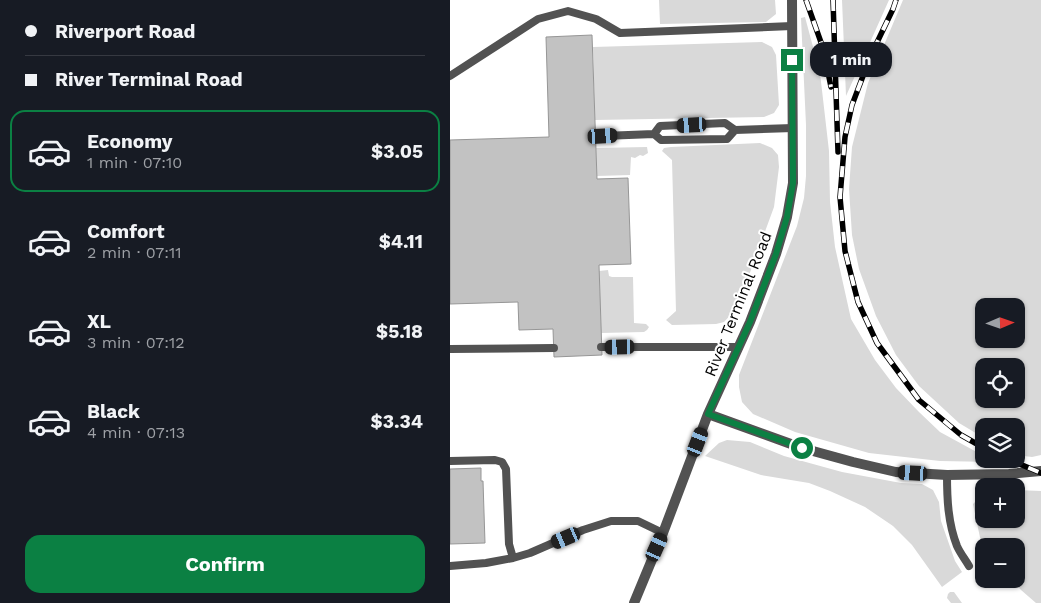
<!DOCTYPE html>
<html lang="en">
<head>
<meta charset="utf-8">
<style>
	:root { --surface:#171b24; --page:#20242c; --text:#f1f3f6; --muted:#9ea1a6; --line:#363941; --accent:#0b8043 }
	body { margin:0; font-family:"Work Sans",sans-serif; background:var(--page); color:var(--text); height:100vh; display:flex; flex-direction:column; font-size:19px; white-space:nowrap }
	* { box-sizing:border-box; margin:0 }
	p { font-size:16px; color:var(--muted) }
	.icon { flex:none; width:28px; height:28px; fill:none; stroke:currentColor; stroke-width:2; stroke-linecap:round; stroke-linejoin:round }
	.map { position:relative; flex:1; overflow:hidden }
	.drawer { display:flex; flex-direction:column; background:var(--surface); width:450px }
	.drawer>* { flex:none }
	.banner { display:grid; align-content:center; height:110px; padding:0 25px; background:var(--surface) }
	.needle { width:32px; rotate:88deg }
	.controls { position:absolute; left:525px; top:298px; display:grid; gap:10px }
	.controls a { display:grid; place-items:center; width:50px; height:50px; border-radius:10px; background:var(--surface); box-shadow:0 1px 4px #0004; font-size:25px }
	.end { position:absolute; width:22px; height:22px; margin:-11px; border:6px solid #0b8043; background:#fff; box-shadow:0 0 0 2px #fff }
	.from { border-radius:50% }
	.bubble { position:absolute; height:35px; border-radius:15px; background:var(--surface); box-shadow:0 1px 4px #0004; font-size:16px; font-weight:700; line-height:35px; text-align:center }
	.car { position:absolute; width:15px; height:30px; margin:-15px -8px; border-radius:6px; box-shadow:0 0 4px 1px #0007; background:linear-gradient(#222 24%,#8ab4d8 0 40%,#222 0 76%,#8ab4d8 0 86%,#222 0) }
	.banner b { display:flex; align-items:center; gap:18px; height:48px; font-size:19px }
	.banner b+b { border-top:1px solid var(--line) }
	.banner i { width:12px; height:12px; background:var(--text) }
	ul { padding:0; list-style:none }
	li { display:flex; align-items:center; gap:15px; height:82px; margin:0 10px 8px; padding:0 15px; border:2px solid transparent; border-radius:15px }
	li div { flex:1 }
	li b { display:block; font-size:19px }
	li em { font-style:normal; font-weight:700 }
	li.current { border-color:var(--accent) }
	li>.icon { width:45px; height:45px; stroke-width:1.5 }
	.button { display:flex; gap:10px; margin-top:auto; padding:10px 25px }
	.button a { flex:1; height:58px; border-radius:15px; background:var(--accent); color:#fff; font-size:20px; font-weight:700; line-height:58px; text-align:center }
	main { display:flex; flex:1; min-height:0 }
	.map>svg:first-child { display:block }
	.green { fill:#d9d9d9; fill-rule:evenodd }
	.building { fill:#c2c2c2; stroke:#969696 }
	.lines { fill:none; stroke-linecap:round; stroke-linejoin:round }
	.service { stroke:#525252; stroke-width:8 }
	.minor { stroke:#525252; stroke-width:10 }
	.rail-casing { stroke:#000; stroke-width:5.5 }
	.rail { stroke:#fff; stroke-width:4; stroke-dasharray:11; stroke-linecap:butt }
	.route { stroke:#0b8043; stroke-width:6 }
	.labels { text-anchor:middle; dominant-baseline:central; stroke-width:4; stroke-linejoin:round; paint-order:stroke }
	.street-label { font-size:16px; fill:#000; stroke:#fff }
</style>
</head>
<body>
<main>
<section class="drawer">
<div class="banner">
<b><i class="from"></i>Riverport Road</b>
<b><i></i>River Terminal Road</b>
</div>
<ul>
<li class="current"><svg class="icon" aria-label="car" viewBox="0 0 24 24"><path d="M5 17H2v-5l4-1 3-4h7l3 4 3 1v5h-3M9 17h6M6 11h13"/><circle cx="7" cy="17" r="2"/><circle cx="17" cy="17" r="2"/></svg><div><b>Economy</b><p>1 min · 07:10</p></div><em>$3.05</em></li>
<li><svg class="icon" aria-label="car" viewBox="0 0 24 24"><path d="M5 17H2v-5l4-1 3-4h7l3 4 3 1v5h-3M9 17h6M6 11h13"/><circle cx="7" cy="17" r="2"/><circle cx="17" cy="17" r="2"/></svg><div><b>Comfort</b><p>2 min · 07:11</p></div><em>$4.11</em></li>
<li><svg class="icon" aria-label="car" viewBox="0 0 24 24"><path d="M5 17H2v-5l4-1 3-4h7l3 4 3 1v5h-3M9 17h6M6 11h13"/><circle cx="7" cy="17" r="2"/><circle cx="17" cy="17" r="2"/></svg><div><b>XL</b><p>3 min · 07:12</p></div><em>$5.18</em></li>
<li><svg class="icon" aria-label="car" viewBox="0 0 24 24"><path d="M5 17H2v-5l4-1 3-4h7l3 4 3 1v5h-3M9 17h6M6 11h13"/><circle cx="7" cy="17" r="2"/><circle cx="17" cy="17" r="2"/></svg><div><b>Black</b><p>4 min · 07:13</p></div><em>$3.34</em></li>
</ul>
<div class="button"><a>Confirm</a></div>
</section>
<div class="map">
<svg width="591" height="603" viewBox="0 0 591 603">
	<rect width="100%" height="100%" fill="#fff"/>
	<path class="green" d="M 209,0 L 325,0 L 326,14 L 316,22 L 210,24 Z
		M 392,0 L 439,0 L 396,96 Z
		M 453,0 L 591,0 L 591,455 L 582,457 L 566,455 L 566,426 L 534,426 L 534,438 L 509,423 L 469,386 L 446,355 L 426,316 L 409,269 L 402,235 L 399,189 L 402,147 L 418,83 ZM 534,306 L 566,306 L 566,339 L 534,339 ZM 534,366 L 566,366 L 566,399 L 534,399 Z
		M 355,17 L 370,73 L 379,151 L 380,202 L 385,247 L 401,319 L 425,360 L 446,388 L 469,412 L 490,432 L 534,456 L 534,459 L 538,459 L 544,462 L 490,461 L 419,453 L 345,432 L 303,414 L 292,402 L 289,387 L 289,375 L 347,226 L 354,198 L 356,176 L 356,125 L 351,18 Z
		M 312,42 L 322,47 L 326,55 L 329,105 L 324,113 L 314,117 L 145,120 L 143,47 Z
		M 310,143 L 322,148 L 328,155 L 329,167 L 324,207 L 287,308 L 274,322 L 266,324 L 222,325 L 216,320 L 226,311 L 222,160 L 212,151 L 214,148 L 221,147 Z
		M 197,147 L 198,153 L 193,156 L 190,155 L 185,158 L 181,157 L 180,175 L 147,176 L 146,148 Z
		M 158,270 L 159,276 L 162,277 L 183,277 L 184,323 L 196,324 L 199,327 L 197,330 L 194,332 L 151,333 L 149,271 Z
		M 277,440 L 300,442 L 334,456 L 392,472 L 451,483 L 472,484 L 483,490 L 489,502 L 491,521 L 505,561 L 512,572 L 492,587 L 462,545 L 443,526 L 415,507 L 380,491 L 359,483 L 311,475 L 255,456 L 269,443 Z
		M 566,490 L 591,491 L 591,603 L 586,603 L 571,590 L 561,579 L 566,579 L 566,546 L 534,546 L 534,548 L 532,547 L 523,504 L 530,497 L 534,496 L 534,519 L 566,519 Z
		M 500,592 L 504,592 L 512,603 L 501,603 L 497,598 L 498,594 Z"/>
	<path class="building" d="M 142,35 L 147,179 L 178,178 L 181,264 L 149,265 L 152,355 L 104,357 L 103,329 L 69,330 L 68,302 L 0,304 L 0,140 L 99,137 L 96,37 Z
		M 31,468 L 31,481 L 33,481 L 35,543 L 0,544 L 0,469 Z"/>
	<g class="lines">
		<path class="service" d="M 0,76 L 88,19 L 118,11 L 146,19 L 170,33 L 342,26
			M 204,134 L 210,126 L 275,123 L 285,130 L 343,128
			M 153,136 L 204,134 L 211,140 L 277,139 L 285,130
			M 151,347 L 289,347
			M 0,349 L 104,348
			M 0,461 L 45,460 L 52,462 L 56,469 L 59,544 L 63,558
			M 497,475 C 497,499 498,523 507,546 C 510,553 515,559 519,566
			M 0,566 L 36,563 L 63,558 L 80,553 L 133,530 L 161,521 L 188,521 L 213,533"/>
		<path class="minor" d="M 258,414 L 352,448 L 403,462 L 446,472 L 497,475 L 559,474 L 591,471
			M 184,603 L 213,533 L 258,414 L 300,322 L 326,254 L 337,217 L 343,183 L 342,0"/>
		<defs>
			<path id="rail" d="M 356,0 L 373,48 L 381,87
				M 383,0 L 388,152
				M 446,0 L 443,9 L 421,55 L 402,105 L 395,137 L 390,197 L 395,251 L 408,302 L 427,343 L 469,400 L 511,435 L 534,448
				M 558,459 L 591,473"/>
		</defs>
		<use href="#rail" class="rail-casing"/>
		<use href="#rail" class="rail"/>
	</g>
	<g class="lines">
		<path class="route" d="M 342,60 L 343,183 L 337,217 L 326,254 L 300,322 L 258,414 L 352,448"/>
	</g>
	<g class="labels">
		<g class="street-label">
			<text transform="translate(288 304) rotate(-68)">River Terminal Road</text>
		</g>
	</g>
</svg>
<div class="controls">
<a><svg class="needle" viewBox="-14 -14 28 28"><path d="M0-13l5 13h-10z" fill="#e53935"/><path d="M0 13l5-13h-10z" fill="#9ea1a6"/></svg></a>
<a><svg class="icon" aria-label="locate" viewBox="0 0 24 24"><circle cx="12" cy="12" r="6"/><path d="M12 2v4M12 18v4M2 12h4M18 12h4"/></svg></a>
<a><svg class="icon" aria-label="layers" viewBox="0 0 24 24"><path d="M12 4l9 5-9 5-9-5zM3 14l9 5 9-5"/></svg></a>
<a>+</a>
<a>−</a>
</div>
<i class="end from" style="left:352px;top:448px"></i>
<i class="end" style="left:342px;top:60px"></i>
<div class="bubble" style="left:360px;top:42px;width:82px">1 min</div>
<i class="car" style="left:242px;top:125px;rotate:267deg"></i>
<i class="car" style="left:153px;top:136px;rotate:87deg"></i>
<i class="car" style="left:170px;top:347px;rotate:269deg"></i>
<i class="car" style="left:248px;top:442px;rotate:21deg"></i>
<i class="car" style="left:463px;top:473px;rotate:273deg"></i>
<i class="car" style="left:116px;top:538px;rotate:247deg"></i>
<i class="car" style="left:207px;top:547px;rotate:24deg"></i>
</div>
</main>
</body>
</html>
